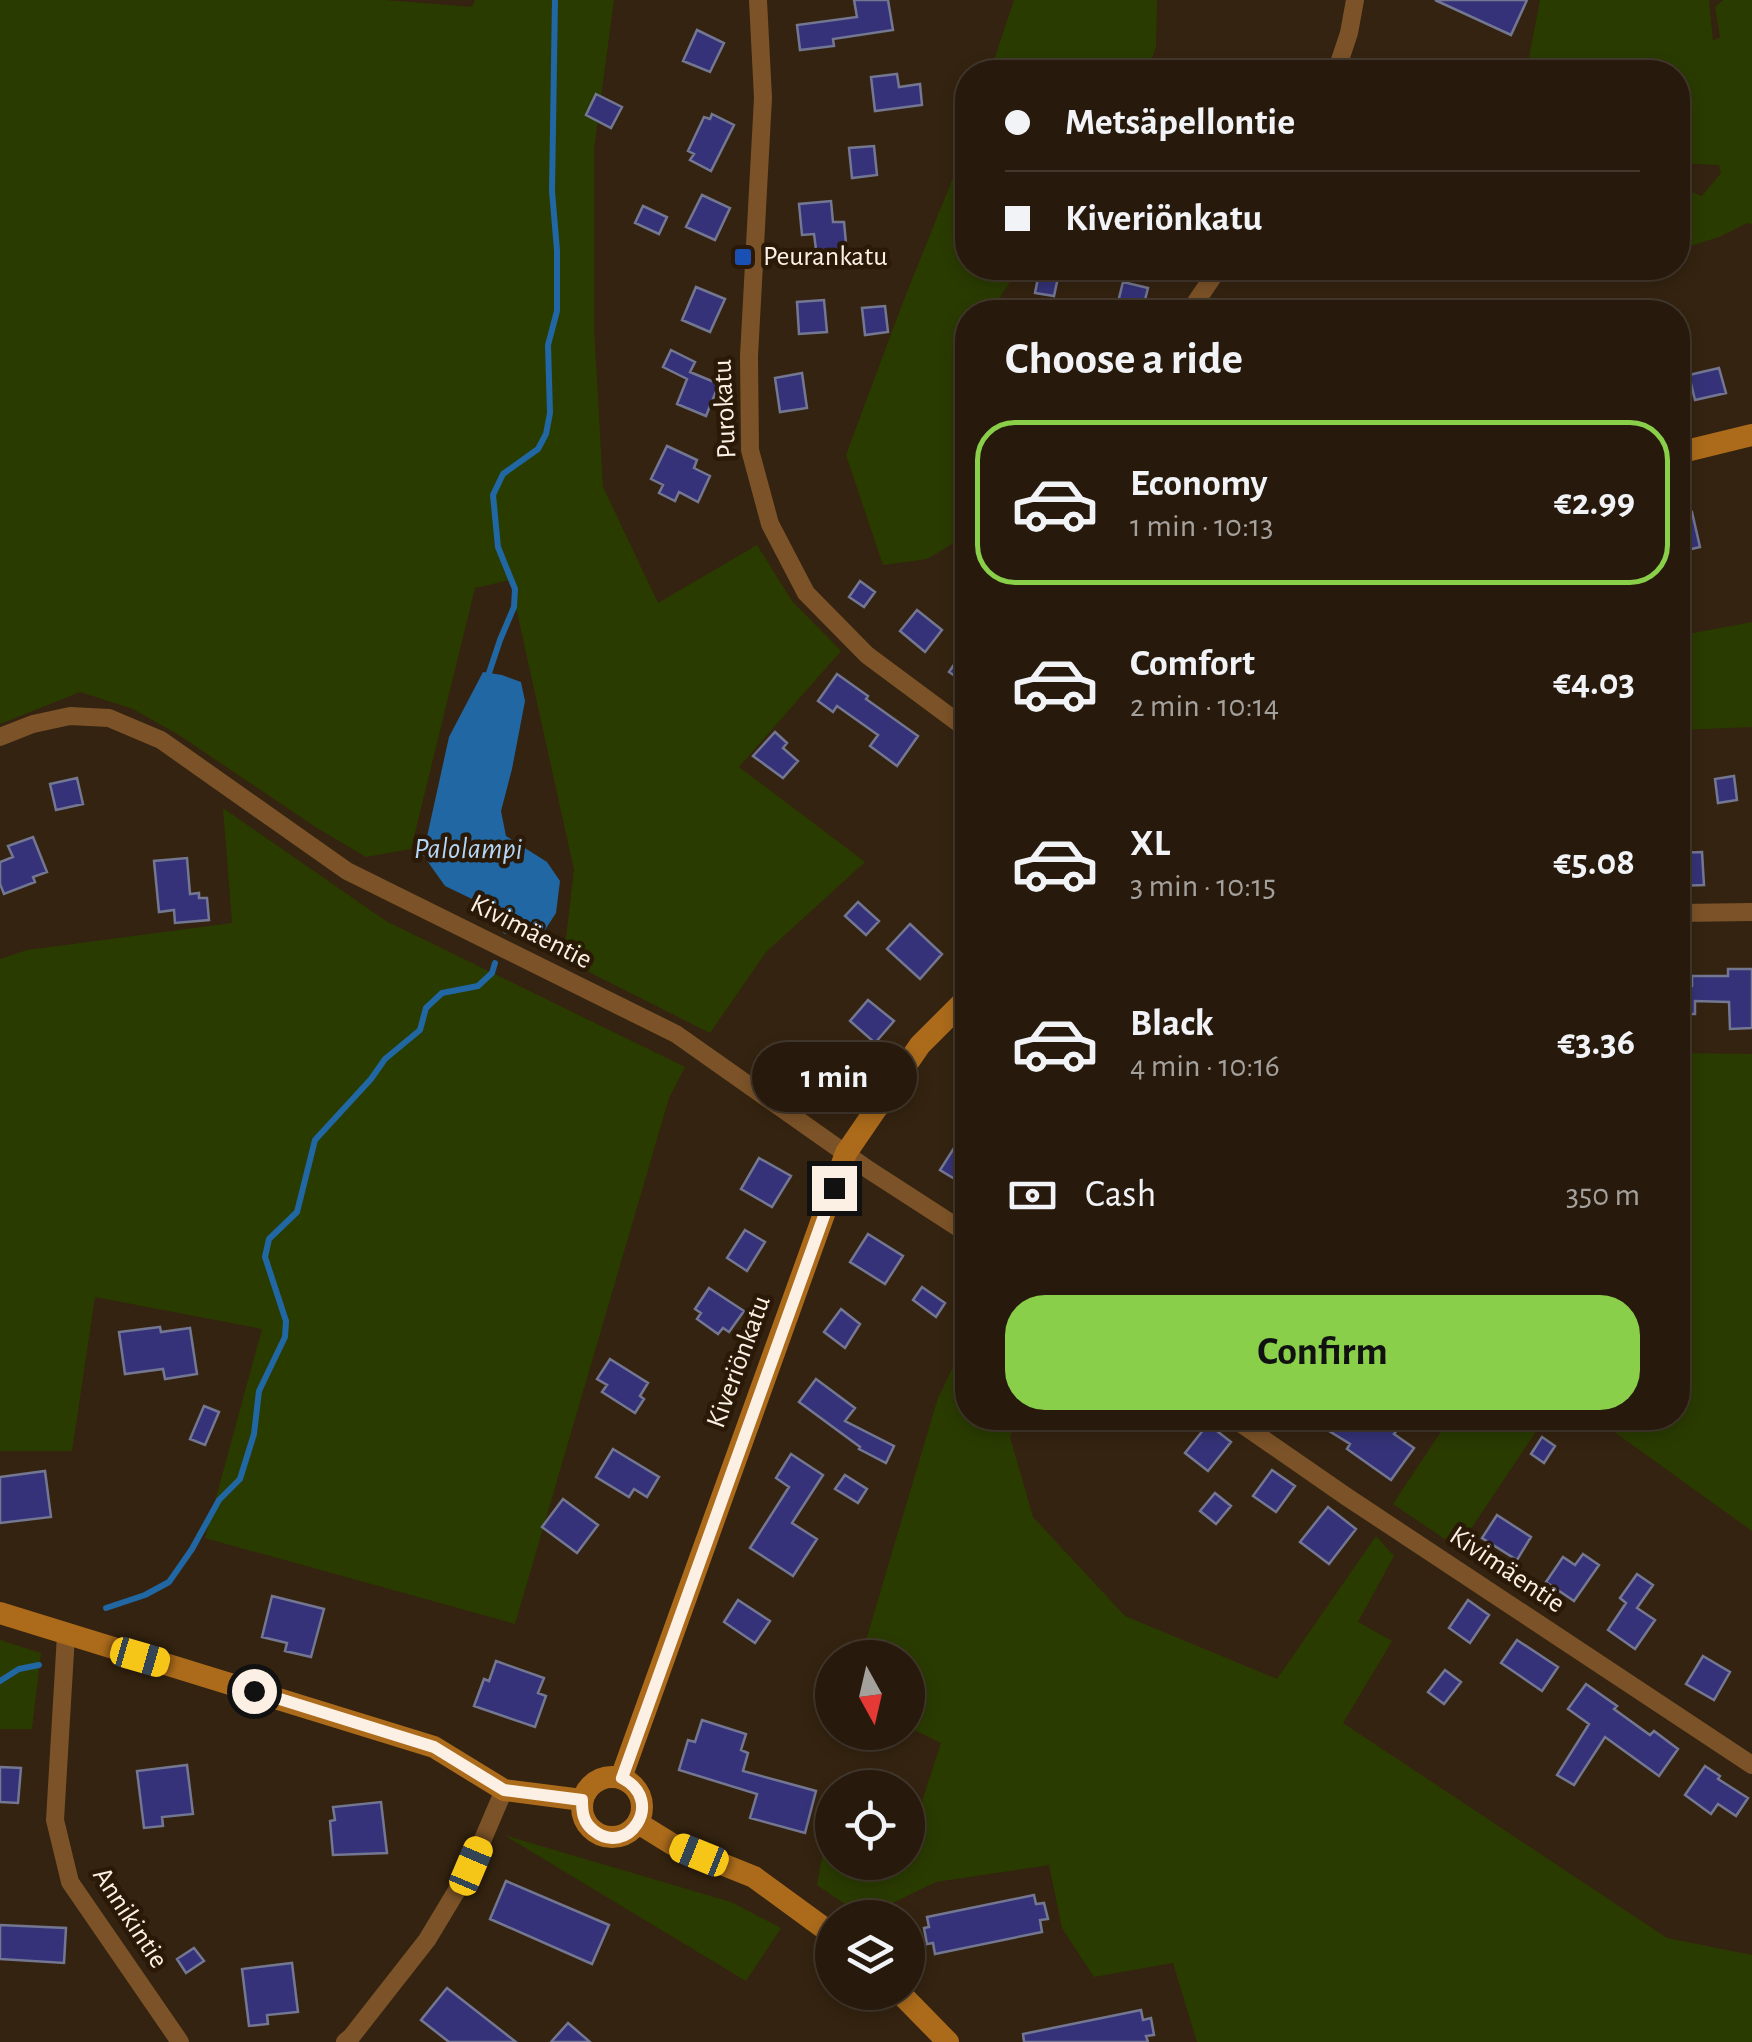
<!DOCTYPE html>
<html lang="en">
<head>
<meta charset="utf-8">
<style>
	:root { --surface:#271a0c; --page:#33271a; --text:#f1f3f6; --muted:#a4a19d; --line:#43382d; --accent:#89cf49 }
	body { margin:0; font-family:"Alegreya Sans",sans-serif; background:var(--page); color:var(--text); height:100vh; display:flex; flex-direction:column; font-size:38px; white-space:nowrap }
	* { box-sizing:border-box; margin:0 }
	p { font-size:32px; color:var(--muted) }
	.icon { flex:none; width:55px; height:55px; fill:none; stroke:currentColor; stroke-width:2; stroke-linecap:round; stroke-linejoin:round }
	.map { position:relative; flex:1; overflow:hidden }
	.details { position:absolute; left:955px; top:300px; width:735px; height:1130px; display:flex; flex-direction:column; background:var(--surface); border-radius:40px; box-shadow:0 5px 15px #0003,0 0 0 2px var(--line) }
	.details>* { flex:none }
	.guide { position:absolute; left:955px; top:60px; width:735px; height:220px; border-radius:40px; box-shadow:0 5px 15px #0003,0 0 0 2px var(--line); display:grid; align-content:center; height:220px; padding:0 50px; background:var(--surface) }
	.needle { width:65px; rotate:172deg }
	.controls { position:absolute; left:815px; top:1640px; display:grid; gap:20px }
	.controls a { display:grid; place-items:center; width:110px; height:110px; border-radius:50%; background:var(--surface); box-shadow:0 5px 15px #0003,0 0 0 2px var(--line); font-size:50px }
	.end { position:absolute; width:45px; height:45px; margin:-22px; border:12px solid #fcf0e4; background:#111; box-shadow:0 0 0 5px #111 }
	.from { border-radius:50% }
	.bubble { position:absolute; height:70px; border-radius:35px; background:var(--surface); box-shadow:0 5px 15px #0003,0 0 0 2px var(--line); font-size:32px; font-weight:700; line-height:70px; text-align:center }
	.car { position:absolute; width:30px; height:60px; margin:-30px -15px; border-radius:12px; box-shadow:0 0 8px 2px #0007; background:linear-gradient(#f5c518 24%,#345 0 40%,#f5c518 0 76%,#345 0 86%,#f5c518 0) }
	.guide b { display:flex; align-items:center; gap:35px; height:95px; font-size:38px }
	.guide b+b { border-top:2px solid var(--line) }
	.guide i { width:25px; height:25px; background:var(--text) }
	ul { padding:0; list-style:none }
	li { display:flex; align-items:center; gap:30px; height:165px; margin:0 20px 15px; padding:0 30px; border:5px solid transparent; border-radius:40px }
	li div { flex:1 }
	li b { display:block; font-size:38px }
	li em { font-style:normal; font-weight:700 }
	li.active { border-color:var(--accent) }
	li>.icon { width:90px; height:90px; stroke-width:1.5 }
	h2 { padding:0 50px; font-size:45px; line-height:120px }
	.pay { display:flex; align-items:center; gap:25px; height:110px; padding:0 50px; font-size:38px }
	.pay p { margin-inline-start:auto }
	.cta { display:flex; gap:20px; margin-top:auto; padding:20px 50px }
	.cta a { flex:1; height:115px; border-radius:40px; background:var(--accent); color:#111; font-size:40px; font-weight:700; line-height:115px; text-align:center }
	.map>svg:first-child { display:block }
	.green { fill:#2a3b00 }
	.water { fill:#2067a3 }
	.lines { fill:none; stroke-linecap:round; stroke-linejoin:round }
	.stream { stroke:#2067a3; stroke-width:6 }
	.building { fill:#353279; stroke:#747791; stroke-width:2.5 }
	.street { stroke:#7c5328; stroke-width:18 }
	.secondary { stroke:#ac6b1b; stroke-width:22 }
	.route { stroke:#fcf0e4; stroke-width:12 }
	.transit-dot { fill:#1a4fb4; stroke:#2a1907; stroke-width:4 }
	.labels { text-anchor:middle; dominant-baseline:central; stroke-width:9; stroke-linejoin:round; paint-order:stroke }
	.poi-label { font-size:28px; fill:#fcf0e4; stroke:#2a1907; text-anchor:start }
	.street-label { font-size:28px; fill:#fcf0e4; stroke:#2a1907 }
	.water-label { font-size:30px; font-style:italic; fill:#b4d6f8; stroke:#2a1907 }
</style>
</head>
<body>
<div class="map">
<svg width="1752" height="2042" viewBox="0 0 1752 2042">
	<rect width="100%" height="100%" fill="#342310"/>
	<path class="green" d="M 0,0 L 385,0 L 472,7 L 475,0 L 614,0 L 594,149 L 594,329 L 603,487 L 658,603 L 757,545 L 792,601 L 841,651 L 739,767 L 865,862 L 766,952 L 710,1033 L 559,957 L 566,938 L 574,870 L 510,580 L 475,588 L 411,849 L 366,857 L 317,828 L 179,735 L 133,709 L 80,692 L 0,724 Z
		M 1014,0 L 1157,0 L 1156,47 L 1147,72 L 990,72 Z
		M 1540,0 L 1709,0 L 1713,41 L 1720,37 L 1715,7 L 1723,0 L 1752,0 L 1752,224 L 1747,223 L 1719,237 L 1678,250 L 1678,187 L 1702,196 L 1721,173 L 1719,165 L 1678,163 L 1678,72 L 1531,72 L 1529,57 Z
		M 967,143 L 968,268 L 1020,268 L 1001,295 L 999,312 L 968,312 L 967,535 L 927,559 L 883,565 L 846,455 L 903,302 Z
		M 1752,622 L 1752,727 L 1678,730 L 1678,636 Z
		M 223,808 L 386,921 L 685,1067 L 669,1098 L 515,1624 L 205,1538 L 262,1329 L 95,1297 L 72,1451 L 0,1451 L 0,959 L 27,950 L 232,923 Z
		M 1678,1053 L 1752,1054 L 1752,1531 L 1595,1418 L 1678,1418 Z
		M 967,1336 L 968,1418 L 1018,1418 L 1010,1437 L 1033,1517 L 1125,1616 L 1277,1679 L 1376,1536 L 1394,1556 L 1358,1622 L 1392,1641 L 1343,1723 L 1667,1938 L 1752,1955 L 1752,2042 L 1197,2042 L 1173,1963 L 1094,1977 L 1062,1928 L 1049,1865 L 936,1882 L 864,1917 L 817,1885 L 829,1816 L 832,1817 L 832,1862 L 908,1862 L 908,1838 L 910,1838 L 941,1743 L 908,1727 L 908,1658 L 861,1657 L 937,1401 Z
		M 1450,1418 L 1545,1418 L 1458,1548 L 1393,1504 Z
		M 0,1640 L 41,1653 L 32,1729 L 0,1729 Z
		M 504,1835 L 731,1902 L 781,1928 L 746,1981 Z"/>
	<path class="water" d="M 483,672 L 502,675 L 521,682 L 525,701 L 512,769 L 501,811 L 506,836 L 547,862 L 560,881 L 556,913 L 543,933 L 445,886 L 423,855 L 449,737 Z"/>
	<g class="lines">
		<path class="stream" d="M 489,673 L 500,640 L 514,607 L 515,589 L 498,547 L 493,495 L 503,474 L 538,449 L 546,434 L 550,413 L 548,345 L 557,311 L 557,250 L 552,191 L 555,0
			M 506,931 L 511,917
			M 106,1608 L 145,1595 L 169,1582 L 192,1549 L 219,1500 L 240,1479 L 254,1434 L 259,1391 L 285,1337 L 286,1321 L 265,1257 L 269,1239 L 297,1212 L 315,1140 L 371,1079 L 385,1059 L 420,1030 L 426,1008 L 442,993 L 478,986 L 492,973 L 495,963
			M 0,1681 L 19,1669 L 39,1665"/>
	</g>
	<path class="building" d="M 854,0 L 888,0 L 893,30 L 833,39 L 834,46 L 800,50 L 797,25 L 857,17 Z
		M 1435,0 L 1527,0 L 1511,35 Z
		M 697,30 L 724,43 L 710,72 L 683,61 Z
		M 897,74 L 899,87 L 920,84 L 922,105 L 875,111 L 871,77 Z
		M 596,94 L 622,107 L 611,128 L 586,115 Z
		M 712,114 L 734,125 L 711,171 L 690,160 L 694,154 L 688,151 L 704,117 L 710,119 Z
		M 874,146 L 877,175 L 852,178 L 849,148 Z
		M 702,195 L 730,208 L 715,240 L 686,227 Z
		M 831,201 L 833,222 L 844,222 L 847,254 L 817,257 L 814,234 L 802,235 L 799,204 Z
		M 643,206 L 667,217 L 659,234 L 635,223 Z
		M 1040,268 L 1060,268 L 1054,296 L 1035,293 Z
		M 1123,282 L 1148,288 L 1142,312 L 1116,310 Z
		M 696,287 L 725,299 L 710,332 L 682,320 Z
		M 824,300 L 827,332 L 799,334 L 797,302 Z
		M 885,306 L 888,332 L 865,335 L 862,308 Z
		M 671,350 L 695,362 L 690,372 L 719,384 L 706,416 L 677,404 L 687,379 L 663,367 Z
		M 1719,368 L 1726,393 L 1695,400 L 1689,375 Z
		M 802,373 L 807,408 L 780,412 L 775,378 Z
		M 667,446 L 697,460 L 694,468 L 710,476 L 698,502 L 679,492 L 675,501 L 659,493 L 663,485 L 651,479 Z
		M 1692,512 L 1700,547 L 1683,551 L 1682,546 L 1678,547 L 1678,516 Z
		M 860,581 L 875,592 L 864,607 L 849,597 Z
		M 917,610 L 942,630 L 925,652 L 900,631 Z
		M 968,644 L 968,685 L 949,672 Z
		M 837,674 L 868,696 L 866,699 L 918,736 L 897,766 L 870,746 L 878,735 L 837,706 L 833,712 L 818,701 Z
		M 775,732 L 787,743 L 783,748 L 798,761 L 783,778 L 753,756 Z
		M 1734,776 L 1737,800 L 1718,803 L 1715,779 Z
		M 77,778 L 83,804 L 56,810 L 50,784 Z
		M 33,837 L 47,872 L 33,877 L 35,882 L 4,894 L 0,884 L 0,862 L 13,857 L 8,846 Z
		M 1702,852 L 1704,885 L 1678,886 L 1678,853 Z
		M 187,858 L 190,894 L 199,893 L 199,898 L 207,898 L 209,920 L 175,923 L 174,910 L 159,912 L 154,861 Z
		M 858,902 L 879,921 L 866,935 L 845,916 Z
		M 910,924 L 942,954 L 920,979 L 887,949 Z
		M 1728,969 L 1752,969 L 1752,1028 L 1730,1029 L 1729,1002 L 1695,1001 L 1695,1014 L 1678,1014 L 1678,986 L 1692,986 L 1692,976 L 1728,976 Z
		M 868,1000 L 894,1021 L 875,1043 L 850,1021 Z
		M 813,1054 L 825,1062 L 829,1056 L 842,1065 L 823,1094 L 798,1077 Z
		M 968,1126 L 968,1187 L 940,1170 Z
		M 759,1158 L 791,1176 L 772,1207 L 741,1189 Z
		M 745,1230 L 765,1242 L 747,1271 L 727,1258 Z
		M 868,1234 L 903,1256 L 885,1284 L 850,1262 Z
		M 922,1287 L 945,1303 L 936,1317 L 913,1300 Z
		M 709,1288 L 744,1311 L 729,1332 L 723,1328 L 718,1334 L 697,1319 L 701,1313 L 695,1309 Z
		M 841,1309 L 860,1324 L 845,1348 L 824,1332 Z
		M 160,1327 L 161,1332 L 190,1328 L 197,1374 L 165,1379 L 163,1369 L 125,1374 L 119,1332 Z
		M 610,1359 L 648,1383 L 640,1396 L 644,1399 L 635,1413 L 602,1392 L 607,1385 L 597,1379 Z
		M 816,1379 L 855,1408 L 845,1421 L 894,1446 L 886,1463 L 859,1449 L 860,1447 L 799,1402 Z
		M 204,1406 L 219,1412 L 205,1445 L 190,1439 Z
		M 1308,1418 L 1406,1418 L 1394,1434 L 1414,1448 L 1391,1480 L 1347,1449 L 1350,1444 Z
		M 1208,1424 L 1231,1442 L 1208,1471 L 1185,1453 Z
		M 1542,1437 L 1555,1446 L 1544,1463 L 1531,1454 Z
		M 613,1449 L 659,1477 L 647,1497 L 634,1489 L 629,1497 L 596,1477 Z
		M 791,1454 L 823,1475 L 792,1523 L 817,1539 L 793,1576 L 750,1548 L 789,1487 L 776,1478 Z
		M 1272,1470 L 1295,1486 L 1276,1512 L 1253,1496 Z
		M 45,1471 L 51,1517 L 0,1523 L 0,1477 Z
		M 845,1475 L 867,1489 L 858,1503 L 835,1489 Z
		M 1215,1493 L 1231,1506 L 1216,1524 L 1200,1511 Z
		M 563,1499 L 598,1525 L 577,1553 L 542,1527 Z
		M 1328,1507 L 1356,1529 L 1329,1564 L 1300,1542 Z
		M 1497,1515 L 1531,1537 L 1517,1560 L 1482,1538 Z
		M 1583,1554 L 1599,1565 L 1574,1601 L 1546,1582 L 1563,1557 L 1575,1565 Z
		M 1637,1574 L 1653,1585 L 1637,1608 L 1655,1620 L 1635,1649 L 1608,1630 L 1626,1603 L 1620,1598 Z
		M 272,1596 L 324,1609 L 311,1657 L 285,1651 L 287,1643 L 262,1637 Z
		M 738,1600 L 770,1621 L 755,1643 L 724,1622 Z
		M 1468,1600 L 1489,1615 L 1470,1643 L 1449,1628 Z
		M 1517,1640 L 1558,1667 L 1542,1691 L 1501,1663 Z
		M 1703,1656 L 1730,1672 L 1714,1700 L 1686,1684 Z
		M 496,1661 L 544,1678 L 538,1693 L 546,1696 L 535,1727 L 474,1706 L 484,1679 L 489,1681 Z
		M 1445,1670 L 1461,1682 L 1444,1704 L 1428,1692 Z
		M 1586,1684 L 1617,1706 L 1614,1709 L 1650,1735 L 1654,1731 L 1678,1749 L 1659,1776 L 1605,1737 L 1574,1785 L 1557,1775 L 1589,1724 L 1568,1709 Z
		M 702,1720 L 746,1734 L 741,1750 L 748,1753 L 743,1771 L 816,1791 L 805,1833 L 750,1818 L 757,1794 L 679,1770 L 688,1740 L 695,1742 Z
		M 187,1765 L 193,1814 L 162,1817 L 163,1826 L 144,1828 L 137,1771 Z
		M 1705,1766 L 1720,1776 L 1718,1779 L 1748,1798 L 1736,1816 L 1718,1804 L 1711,1814 L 1685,1795 Z
		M 0,1767 L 21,1768 L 18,1803 L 0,1802 Z
		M 381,1802 L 387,1853 L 333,1855 L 330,1821 L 335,1820 L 333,1807 Z
		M 506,1881 L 609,1925 L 592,1964 L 490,1919 Z
		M 1034,1895 L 1036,1904 L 1044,1903 L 1048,1919 L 1040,1920 L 1042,1932 L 935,1954 L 933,1943 L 927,1944 L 924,1928 L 929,1927 L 927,1917 Z
		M 0,1925 L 66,1928 L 64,1963 L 0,1959 Z
		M 194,1948 L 204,1961 L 186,1973 L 177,1959 Z
		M 292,1963 L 298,2012 L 267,2015 L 268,2024 L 249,2026 L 242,1969 Z
		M 447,1988 L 516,2042 L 449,2042 L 421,2020 Z
		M 1141,2010 L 1143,2020 L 1151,2018 L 1154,2035 L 1146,2036 L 1148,2042 L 1024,2042 L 1023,2034 Z
		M 568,2023 L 590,2042 L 551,2042 Z"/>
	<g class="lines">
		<path class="street" d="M 758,0 L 763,98 L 749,356 L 750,450 L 770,524 L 806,593 L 867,655 L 968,730
			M 1336,72 L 1349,33 L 1355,0
			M 1189,312 L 1219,268
			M 0,737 L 33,724 L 70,716 L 109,718 L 161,740 L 347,871 L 676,1034 L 869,1170 L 968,1234
			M 1678,913 L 1752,912
			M 1233,1418 L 1347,1497 L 1752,1765
			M 66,1635 L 55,1820 L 70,1882 L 180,2042
			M 345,2042 L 351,2037 L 427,1940 L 471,1867 L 504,1790"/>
		<path class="secondary" d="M 1678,453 L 1752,435
			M 0,1613 L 434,1747 L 504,1790 L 582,1800
			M582 1807a30 30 0 1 1 60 0a30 30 0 1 1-60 0Z
			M 621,1778 L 846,1153 L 920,1045 L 968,997
			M 638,1823 L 672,1844 L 754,1877 L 832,1934
			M 899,1992 L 948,2042"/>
	</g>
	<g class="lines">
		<path class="route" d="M 254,1691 L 434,1747 L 504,1790 L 582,1800 C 582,1812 583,1822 593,1830 C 627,1859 667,1801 622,1778 L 834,1188"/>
	</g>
	<rect class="transit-dot" x="733" y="247" width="20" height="20" rx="5"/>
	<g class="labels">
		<g class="poi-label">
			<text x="763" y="257">Peurankatu</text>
		</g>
		<g class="street-label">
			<text transform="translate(725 409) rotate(-93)">Purokatu</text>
			<text transform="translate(531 932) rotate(27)">Kivimäentie</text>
			<text transform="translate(739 1362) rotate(-70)">Kiveriönkatu</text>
			<text transform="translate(1507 1570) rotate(34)">Kivimäentie</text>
			<text transform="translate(130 1918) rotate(57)">Annikintie</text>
		</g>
		<g class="water-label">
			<text x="468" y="849">Palolampi</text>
		</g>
	</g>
</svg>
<div class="controls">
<a><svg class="needle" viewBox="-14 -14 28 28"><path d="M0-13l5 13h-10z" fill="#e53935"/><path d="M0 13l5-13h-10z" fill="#a4a19d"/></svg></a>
<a><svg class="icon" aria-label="locate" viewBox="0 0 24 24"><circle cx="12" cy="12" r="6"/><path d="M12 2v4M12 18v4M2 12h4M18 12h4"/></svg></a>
<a><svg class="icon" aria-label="layers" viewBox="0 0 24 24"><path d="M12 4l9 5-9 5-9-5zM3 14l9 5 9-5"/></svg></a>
</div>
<i class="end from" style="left:254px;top:1691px"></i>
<i class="end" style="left:834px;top:1188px"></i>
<div class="bubble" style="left:752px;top:1042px;width:165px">1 min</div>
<i class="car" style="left:140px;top:1657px;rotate:106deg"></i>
<i class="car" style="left:699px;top:1855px;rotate:292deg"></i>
<i class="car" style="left:471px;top:1866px;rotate:23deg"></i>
<div class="guide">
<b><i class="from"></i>Metsäpellontie</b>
<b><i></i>Kiveriönkatu</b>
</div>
<section class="details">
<h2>Choose a ride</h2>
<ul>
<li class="active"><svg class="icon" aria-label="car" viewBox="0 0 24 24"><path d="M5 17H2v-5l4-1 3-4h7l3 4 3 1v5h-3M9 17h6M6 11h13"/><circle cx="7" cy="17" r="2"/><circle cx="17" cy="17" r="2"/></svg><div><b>Economy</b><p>1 min · 10:13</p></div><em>€2.99</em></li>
<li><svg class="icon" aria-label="car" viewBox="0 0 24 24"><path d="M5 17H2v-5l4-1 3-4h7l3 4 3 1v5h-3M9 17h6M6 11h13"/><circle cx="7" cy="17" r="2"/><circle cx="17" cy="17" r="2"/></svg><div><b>Comfort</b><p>2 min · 10:14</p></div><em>€4.03</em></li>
<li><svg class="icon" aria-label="car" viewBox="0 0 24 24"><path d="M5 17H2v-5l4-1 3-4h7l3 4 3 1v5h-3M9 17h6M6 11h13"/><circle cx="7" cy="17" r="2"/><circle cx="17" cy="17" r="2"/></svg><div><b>XL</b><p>3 min · 10:15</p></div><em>€5.08</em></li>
<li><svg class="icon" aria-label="car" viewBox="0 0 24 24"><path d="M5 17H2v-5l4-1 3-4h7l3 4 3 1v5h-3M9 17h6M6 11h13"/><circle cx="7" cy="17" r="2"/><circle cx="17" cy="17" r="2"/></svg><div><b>Black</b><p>4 min · 10:16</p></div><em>€3.36</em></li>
</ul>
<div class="pay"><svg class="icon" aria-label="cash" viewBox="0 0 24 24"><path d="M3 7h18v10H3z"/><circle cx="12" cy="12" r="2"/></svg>Cash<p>350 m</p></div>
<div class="cta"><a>Confirm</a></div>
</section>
</div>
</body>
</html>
